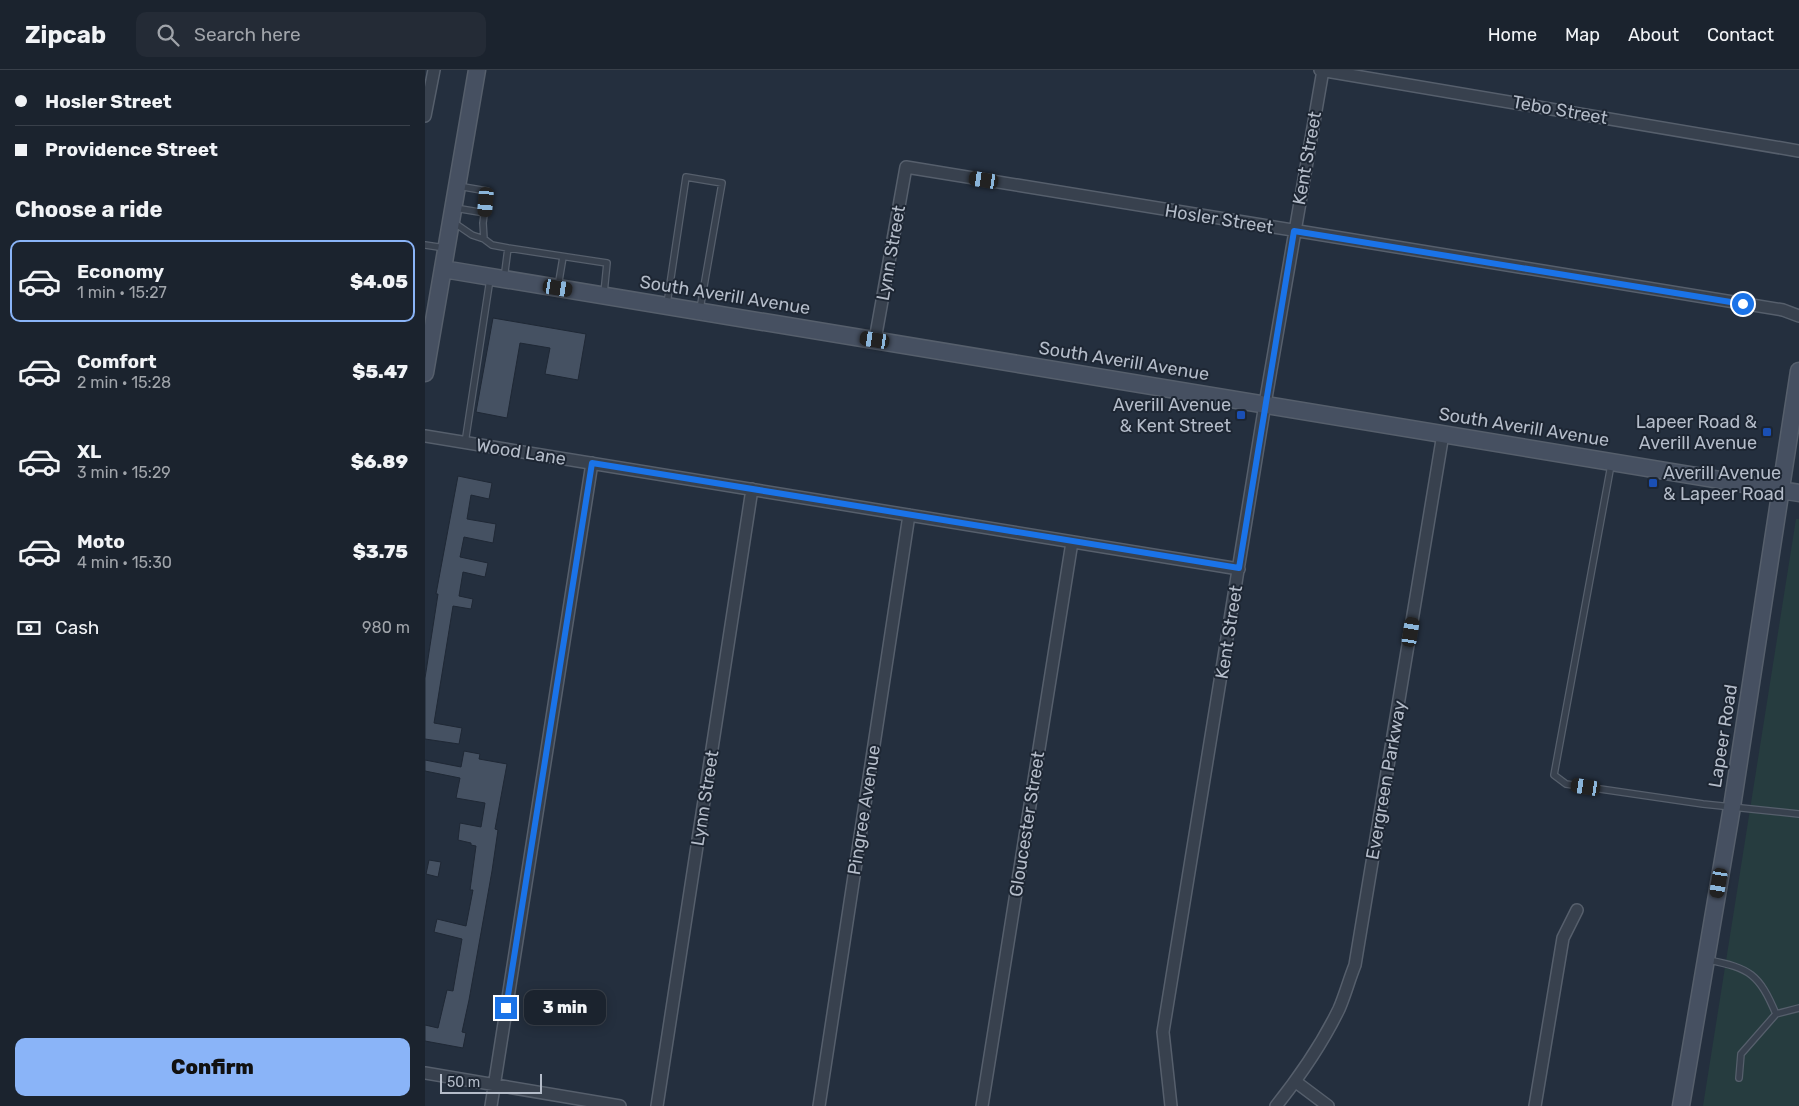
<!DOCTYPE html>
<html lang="en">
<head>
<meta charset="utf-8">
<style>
	:root { --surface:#1b232e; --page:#242b36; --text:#f1f3f6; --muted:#a0a4aa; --line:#39404a; --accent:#8ab4f8 }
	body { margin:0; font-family:Rubik,sans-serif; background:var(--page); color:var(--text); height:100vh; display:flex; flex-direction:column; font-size:19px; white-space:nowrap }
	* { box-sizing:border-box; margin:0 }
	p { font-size:16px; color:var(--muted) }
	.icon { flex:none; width:28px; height:28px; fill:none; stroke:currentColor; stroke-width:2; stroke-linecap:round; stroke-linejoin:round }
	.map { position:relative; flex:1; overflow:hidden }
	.sheet { display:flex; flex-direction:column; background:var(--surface); width:425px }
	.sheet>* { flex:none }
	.banner { display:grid; align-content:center; height:110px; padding:0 15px; background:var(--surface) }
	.scale { position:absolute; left:15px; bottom:12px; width:102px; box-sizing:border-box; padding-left:5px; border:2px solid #b4bcc9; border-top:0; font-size:14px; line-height:18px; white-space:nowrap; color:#b4bcc9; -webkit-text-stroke:4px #1d2633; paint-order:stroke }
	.end { position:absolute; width:22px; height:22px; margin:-11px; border:6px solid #1a73e8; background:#fff; box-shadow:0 0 0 2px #fff }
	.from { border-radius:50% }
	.bubble { position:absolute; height:35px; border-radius:10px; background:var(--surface); box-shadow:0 2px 12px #0003,0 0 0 1px var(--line); font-size:16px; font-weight:800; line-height:35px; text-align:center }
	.car { position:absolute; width:15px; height:30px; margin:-15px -8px; border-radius:6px; box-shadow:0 0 4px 1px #0007; background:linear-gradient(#222 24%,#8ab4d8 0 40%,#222 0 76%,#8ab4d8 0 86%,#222 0) }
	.banner b { display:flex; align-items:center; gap:18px; height:48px; font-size:19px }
	.banner b+b { border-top:1px solid var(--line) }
	.banner i { width:12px; height:12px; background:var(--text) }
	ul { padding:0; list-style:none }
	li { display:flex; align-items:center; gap:15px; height:82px; margin:0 10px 8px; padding:0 5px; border:2px solid transparent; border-radius:10px }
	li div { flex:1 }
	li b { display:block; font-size:19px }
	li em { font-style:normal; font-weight:800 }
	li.current { border-color:var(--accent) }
	li>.icon { width:45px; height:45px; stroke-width:1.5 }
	h2 { padding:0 15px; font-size:22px; line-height:60px }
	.pay { display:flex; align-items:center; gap:12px; height:55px; padding:0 15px; font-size:19px }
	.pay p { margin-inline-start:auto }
	.cta { display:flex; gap:10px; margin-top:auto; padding:10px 15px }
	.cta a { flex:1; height:58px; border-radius:10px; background:var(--accent); color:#111; font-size:20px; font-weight:800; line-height:58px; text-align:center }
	header { display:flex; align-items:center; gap:30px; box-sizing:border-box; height:70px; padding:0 25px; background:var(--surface); border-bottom:1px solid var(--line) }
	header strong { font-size:24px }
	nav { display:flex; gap:28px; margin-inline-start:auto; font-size:18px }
	.search { width:350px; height:45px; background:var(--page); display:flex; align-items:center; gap:12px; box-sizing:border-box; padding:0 18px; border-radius:10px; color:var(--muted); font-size:19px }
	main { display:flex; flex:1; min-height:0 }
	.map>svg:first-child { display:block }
	.green { fill:#263c3f }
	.building { fill:#455162; stroke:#1f2835 }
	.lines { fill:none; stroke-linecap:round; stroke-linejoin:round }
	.lane-casing { stroke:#565f6c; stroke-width:8 }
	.street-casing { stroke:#565f6c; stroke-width:14 }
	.secondary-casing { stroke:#565f6c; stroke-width:19 }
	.lane { stroke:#38414e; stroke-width:5.5 }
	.street { stroke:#38414e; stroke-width:11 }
	.secondary { stroke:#465061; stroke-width:16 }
	.route { stroke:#1a73e8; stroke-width:6 }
	.transit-dot { fill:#1a4fb4; stroke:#1d2633; stroke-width:2 }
	.labels { text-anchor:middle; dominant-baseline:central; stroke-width:4; stroke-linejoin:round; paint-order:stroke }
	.street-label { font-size:18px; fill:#b4bcc9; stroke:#1d2633 }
	.poi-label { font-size:18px; fill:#b4bcc9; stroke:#1d2633; text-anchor:end }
</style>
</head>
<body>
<header>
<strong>Zipcab</strong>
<div class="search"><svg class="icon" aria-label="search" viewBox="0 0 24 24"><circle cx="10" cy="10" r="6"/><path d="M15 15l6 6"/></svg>Search here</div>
<nav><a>Home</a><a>Map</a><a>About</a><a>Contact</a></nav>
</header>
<main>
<section class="sheet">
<div class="banner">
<b><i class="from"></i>Hosler Street</b>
<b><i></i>Providence Street</b>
</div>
<h2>Choose a ride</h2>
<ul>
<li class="current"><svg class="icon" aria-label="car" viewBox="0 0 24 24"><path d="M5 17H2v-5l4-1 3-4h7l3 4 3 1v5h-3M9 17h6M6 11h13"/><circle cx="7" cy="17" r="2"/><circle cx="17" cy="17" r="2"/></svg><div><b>Economy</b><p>1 min · 15:27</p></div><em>$4.05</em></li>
<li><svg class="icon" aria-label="car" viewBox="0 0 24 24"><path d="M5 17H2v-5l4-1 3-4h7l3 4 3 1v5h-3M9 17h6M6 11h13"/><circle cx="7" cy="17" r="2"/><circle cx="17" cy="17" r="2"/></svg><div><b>Comfort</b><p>2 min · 15:28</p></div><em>$5.47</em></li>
<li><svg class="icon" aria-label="car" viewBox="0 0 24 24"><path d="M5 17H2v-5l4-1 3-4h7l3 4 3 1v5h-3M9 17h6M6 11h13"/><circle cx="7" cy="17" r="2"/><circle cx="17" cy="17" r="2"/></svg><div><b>XL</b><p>3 min · 15:29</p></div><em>$6.89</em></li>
<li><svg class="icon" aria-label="car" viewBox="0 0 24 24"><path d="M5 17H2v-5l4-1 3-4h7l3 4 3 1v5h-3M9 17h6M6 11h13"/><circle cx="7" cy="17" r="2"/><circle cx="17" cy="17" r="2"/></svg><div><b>Moto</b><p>4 min · 15:30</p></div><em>$3.75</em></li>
</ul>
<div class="pay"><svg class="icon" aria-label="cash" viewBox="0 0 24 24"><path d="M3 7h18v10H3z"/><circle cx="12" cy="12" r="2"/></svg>Cash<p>980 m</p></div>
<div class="cta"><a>Confirm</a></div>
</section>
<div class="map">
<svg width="1374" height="1036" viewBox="0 0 1374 1036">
	<rect width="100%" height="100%" fill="#242f3e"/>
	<path class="green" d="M 1371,449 L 1374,449 L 1374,1036 L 1278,1036 Z"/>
	<path class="building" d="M 68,248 L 161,264 L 153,310 L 120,304 L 125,278 L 95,273 L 82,348 L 51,342 Z
		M 33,406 L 67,413 L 64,429 L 46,425 L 42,449 L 71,454 L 68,473 L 39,467 L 35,487 L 63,493 L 60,507 L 38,502 L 34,526 L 48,529 L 46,539 L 28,536 L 9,653 L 37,658 L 34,674 L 0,669 L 0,608 L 13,524 L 11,524 Z
		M 39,681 L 55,684 L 54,689 L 82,694 L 70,759 L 73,760 L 67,801 L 44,930 L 37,962 L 41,963 L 38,978 L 0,971 L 0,955 L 13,958 L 22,920 L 28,921 L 37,869 L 9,862 L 12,849 L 41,856 L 48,820 L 45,820 L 51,776 L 46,775 L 46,773 L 33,770 L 35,753 L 56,757 L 60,733 L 31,728 L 35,708 L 0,701 L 0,690 L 36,697 Z
		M 4,790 L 16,792 L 13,807 L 1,804 Z"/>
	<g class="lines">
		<defs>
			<path id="lane" d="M 33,116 L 62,121 L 58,153 L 59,169 L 67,175 L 83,178
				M 30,138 L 60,143
				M 28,152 L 47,165 L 59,169
				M 0,175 L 20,178
				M 79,209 L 83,178 L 182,193 L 179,223
				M 133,217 L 138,187
				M 242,234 L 261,107 L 297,113 L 275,239
				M 40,373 L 65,209
				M 1186,395 L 1129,705 L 1141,714 L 1278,734 L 1374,744
				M 1283,890 C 1325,898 1334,904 1351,944
				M 1314,1008 L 1316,984 L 1351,944 L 1374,938"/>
			<path id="street" d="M 895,0 L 1374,81
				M 0,46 L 9,0
				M 450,270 L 481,97 L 1358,240 L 1374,246
				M 0,366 L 814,499
				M 0,1003 L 195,1036
				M 871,1012 L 903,1036
				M 66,1036 L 167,393
				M 232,1036 L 327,419
				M 394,1036 L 484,445
				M 557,1036 L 647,472
				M 746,1036 L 738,962 L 840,334 L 898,0
				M 851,1036 C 875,1006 897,974 914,939 C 920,925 924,910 930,895 L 1018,364
				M 1110,1036 L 1138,868 L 1152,840"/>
			<path id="secondary" d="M 18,199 L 1374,423
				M 0,303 L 52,0
				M 1256,1036 L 1307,737 L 1374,301"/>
		</defs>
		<use href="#lane" class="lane-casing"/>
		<use href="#street" class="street-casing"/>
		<use href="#secondary" class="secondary-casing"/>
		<use href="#lane" class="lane"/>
		<use href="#street" class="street"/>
		<use href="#secondary" class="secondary"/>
	</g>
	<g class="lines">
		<path class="route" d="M 81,938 L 167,393 L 814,498 L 869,161 L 1318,234"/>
	</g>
	<g class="transit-dot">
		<rect x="811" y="340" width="10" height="10" rx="2.5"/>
		<rect x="1337" y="357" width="10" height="10" rx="2.5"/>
		<rect x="1223" y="408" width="10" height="10" rx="2.5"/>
	</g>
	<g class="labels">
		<g class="street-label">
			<text transform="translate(1135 40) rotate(10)">Tebo Street</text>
			<text transform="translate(882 88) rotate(-80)">Kent Street</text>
			<text transform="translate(794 149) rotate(9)">Hosler Street</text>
			<text transform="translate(466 183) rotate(-80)">Lynn Street</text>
			<text transform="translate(300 225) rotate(9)">South Averill Avenue</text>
			<text transform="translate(699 291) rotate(9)">South Averill Avenue</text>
			<text transform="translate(1099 357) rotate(9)">South Averill Avenue</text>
			<text transform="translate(96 382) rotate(9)">Wood Lane</text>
			<text transform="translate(804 562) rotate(-81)">Kent Street</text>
			<text transform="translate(1298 666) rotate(-81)">Lapeer Road</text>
			<text transform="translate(961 710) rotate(-80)">Evergreen Parkway</text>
			<text transform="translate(280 728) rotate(-81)">Lynn Street</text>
			<text transform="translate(439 740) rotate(-81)">Pingree Avenue</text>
			<text transform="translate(602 754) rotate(-81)">Gloucester Street</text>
		</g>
		<g class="poi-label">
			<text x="806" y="335">Averill Avenue<tspan x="806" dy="21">&amp; Kent Street</tspan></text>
			<text x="1332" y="352">Lapeer Road &amp;<tspan x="1332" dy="21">Averill Avenue</tspan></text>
			<text x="1238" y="403" text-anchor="start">Averill Avenue<tspan x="1238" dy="21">&amp; Lapeer Road</tspan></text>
		</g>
	</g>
</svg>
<div class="scale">50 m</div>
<i class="end from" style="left:1318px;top:234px"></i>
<i class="end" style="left:81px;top:938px"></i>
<div class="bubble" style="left:99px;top:920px;width:82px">3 min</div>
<i class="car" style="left:559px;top:110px;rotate:279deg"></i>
<i class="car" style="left:61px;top:132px;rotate:185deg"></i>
<i class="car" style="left:133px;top:218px;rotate:99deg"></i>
<i class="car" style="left:450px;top:270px;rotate:279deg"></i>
<i class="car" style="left:986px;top:562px;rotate:9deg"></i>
<i class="car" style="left:1161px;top:717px;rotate:279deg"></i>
<i class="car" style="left:1294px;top:813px;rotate:190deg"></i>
</div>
</main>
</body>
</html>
